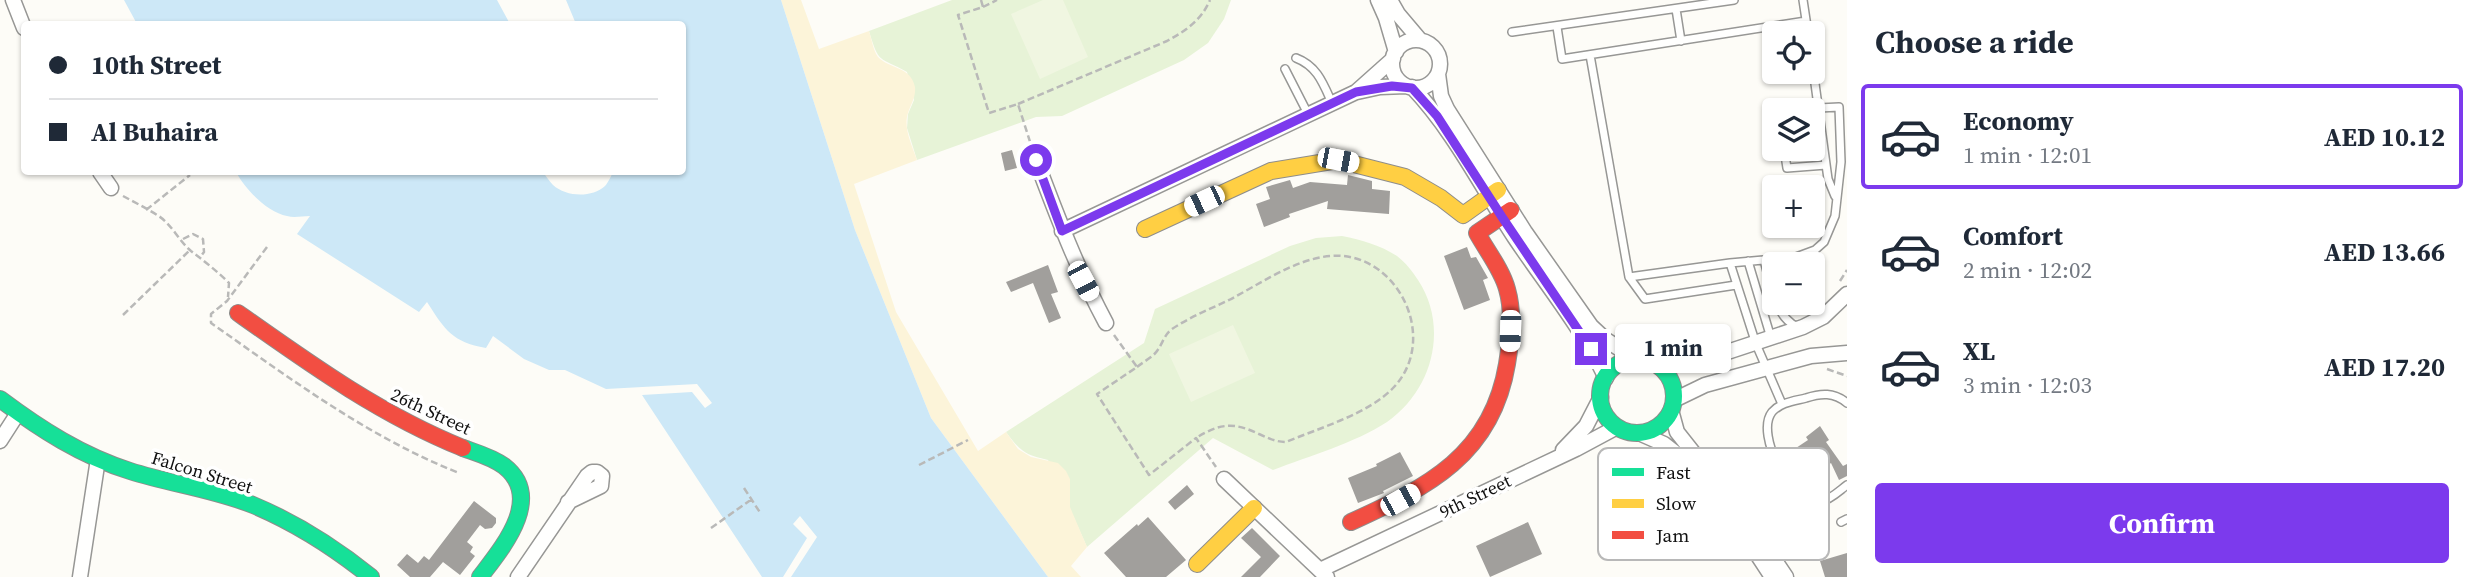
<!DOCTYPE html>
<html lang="en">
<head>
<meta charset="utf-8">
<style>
	:root { --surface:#fff; --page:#f6f6f7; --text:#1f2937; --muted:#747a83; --line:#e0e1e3; --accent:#7c3aed }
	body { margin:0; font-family:"Source Serif 4",serif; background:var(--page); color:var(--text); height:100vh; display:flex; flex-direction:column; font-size:26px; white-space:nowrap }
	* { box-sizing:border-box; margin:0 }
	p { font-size:23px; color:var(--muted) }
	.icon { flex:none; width:38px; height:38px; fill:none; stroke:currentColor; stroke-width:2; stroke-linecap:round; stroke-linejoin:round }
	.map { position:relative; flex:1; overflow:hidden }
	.drawer { display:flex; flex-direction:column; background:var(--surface); width:630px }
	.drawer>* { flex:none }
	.guide { position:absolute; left:21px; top:21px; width:665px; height:154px; border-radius:7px; box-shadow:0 2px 5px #0004; display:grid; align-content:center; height:154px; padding:0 28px; background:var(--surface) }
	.tools { position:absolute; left:1762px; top:21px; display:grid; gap:14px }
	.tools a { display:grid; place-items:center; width:63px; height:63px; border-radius:7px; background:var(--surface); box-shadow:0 2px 5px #0004; font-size:35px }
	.end { position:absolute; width:32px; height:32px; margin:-16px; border:9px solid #7c3aed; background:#fff; box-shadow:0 0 0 4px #fff }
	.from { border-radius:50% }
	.bubble { position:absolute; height:49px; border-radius:7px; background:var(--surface); box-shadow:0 2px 5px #0004; font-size:23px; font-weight:700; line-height:49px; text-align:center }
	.car { position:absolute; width:21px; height:42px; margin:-21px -10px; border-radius:9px; box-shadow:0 0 5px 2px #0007; background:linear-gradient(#fff 24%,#345 0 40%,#fff 0 76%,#345 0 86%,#fff 0) }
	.guide b { display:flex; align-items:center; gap:24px; height:66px; font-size:26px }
	.guide b+b { border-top:2px solid var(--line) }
	.guide i { width:18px; height:18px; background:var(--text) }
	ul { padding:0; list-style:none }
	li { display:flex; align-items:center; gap:21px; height:105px; margin:0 14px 10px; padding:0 14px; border:4px solid transparent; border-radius:7px }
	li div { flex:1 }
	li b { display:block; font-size:26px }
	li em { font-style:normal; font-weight:700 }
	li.current { border-color:var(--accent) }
	li>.icon { width:63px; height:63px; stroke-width:1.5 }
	h2 { padding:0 28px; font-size:32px; line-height:84px }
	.cta { display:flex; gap:14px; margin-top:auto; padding:14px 28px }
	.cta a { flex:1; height:80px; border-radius:7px; background:var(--accent); color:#fff; font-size:28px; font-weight:700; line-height:80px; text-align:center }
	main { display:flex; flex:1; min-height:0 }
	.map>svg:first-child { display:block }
	.green { fill:#e7f3d7 }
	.sand { fill:#fcf4d9 }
	.pitch { fill:#f0f6e1 }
	.water { fill:#cde8f7 }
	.building { fill:#a19f9c }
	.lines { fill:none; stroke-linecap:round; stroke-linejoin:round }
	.lane-casing { stroke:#979795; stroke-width:10 }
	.street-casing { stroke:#979795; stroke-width:17 }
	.fast-casing { stroke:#8e8d8b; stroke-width:18 }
	.slow-casing { stroke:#8e8d8b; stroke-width:18 }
	.jam-casing { stroke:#8e8d8b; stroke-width:18 }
	.path { stroke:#b9b9b8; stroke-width:2.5; stroke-dasharray:7 3.5; stroke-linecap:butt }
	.lane { stroke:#fffffe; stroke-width:7 }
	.street { stroke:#fffffe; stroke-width:14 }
	.fast { stroke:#16e098; stroke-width:16 }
	.slow { stroke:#ffcf43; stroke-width:16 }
	.jam { stroke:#f24e42; stroke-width:16 }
	.route { stroke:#7c3aed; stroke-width:9 }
	.labels { text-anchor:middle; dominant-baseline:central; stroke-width:7; stroke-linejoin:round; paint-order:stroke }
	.street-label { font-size:18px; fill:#111; stroke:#fff }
	.key { fill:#fff; stroke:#b8b8b8; stroke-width:2 }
	.key-label { font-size:19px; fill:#111 }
</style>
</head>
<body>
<main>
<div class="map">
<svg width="1847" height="577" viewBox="0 0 1847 577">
	<rect width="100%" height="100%" fill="#fdfcf7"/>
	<path class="green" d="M 952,0 L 1231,0 L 1224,19 L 1208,43 L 1184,60 L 1062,116 L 1036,117 L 917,160 L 907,128 L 908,114 L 914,100 L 907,72 C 879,56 879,65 869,31 Z
		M 1342,236 C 1362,240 1380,245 1397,256 C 1405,262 1413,272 1418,280 C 1449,327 1433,390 1387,422 C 1355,443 1309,456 1273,470 L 1213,438 L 1087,547 L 1048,460 C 1025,455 1020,451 1006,432 L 1144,343 L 1155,309 L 1290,246 L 1316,238 Z"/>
	<path class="sand" d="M 781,0 L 801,0 L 819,49 L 869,31 C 872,40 873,50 878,57 C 889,69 911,66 915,87 C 916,97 911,104 908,113 C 903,128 912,145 917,160 L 854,184 L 896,312 L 978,451 L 1006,432 L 1018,449 L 1031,457 L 1058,463 L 1066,471 L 1070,479 L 1070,507 L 1087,547 L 1071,566 L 1081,577 L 1048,577 L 931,418 L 855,230 Z"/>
	<path class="pitch" d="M 1043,0 L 1063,0 L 1088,57 L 1040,79 L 1011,14 Z
		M 1233,325 L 1255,373 L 1191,402 L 1169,354 Z"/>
	<path class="water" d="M 124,0 L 497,0 L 510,24 L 137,24 Z
		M 566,0 L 781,0 L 855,230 L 931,418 L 1048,577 L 791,577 L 817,537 L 800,516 L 793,524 L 807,538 L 783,577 L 762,577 L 642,395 L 692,392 L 705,408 L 712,403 L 697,384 L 606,389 L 565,370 L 549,370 L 524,359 L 493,336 L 486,348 C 452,342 445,330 427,302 L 419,312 L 297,234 L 310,216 C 302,216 294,218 287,216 C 267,212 245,189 236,172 L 543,172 C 546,176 549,181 553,185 C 566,197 592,198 605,186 C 608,183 611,176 613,172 L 682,172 L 682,24 L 576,24 Z"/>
	<path class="building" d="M 1012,150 L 1017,168 L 1005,171 L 1001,153 Z
		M 1348,175 L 1372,181 L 1372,189 L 1390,191 L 1389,214 L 1327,209 L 1328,201 L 1289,214 L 1290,217 L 1264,227 L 1256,204 L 1270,199 L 1266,187 L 1290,180 L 1293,188 L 1310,182 L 1347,185 Z
		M 1467,247 L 1471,258 L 1476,257 L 1488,278 L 1483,280 L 1490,300 L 1464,310 L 1444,256 Z
		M 1048,265 L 1058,292 L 1051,294 L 1061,318 L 1049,323 L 1033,283 L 1011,292 L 1006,282 Z
		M 1820,426 L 1829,440 L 1826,442 L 1843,466 L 1847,464 L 1847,476 L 1839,480 L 1831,463 L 1815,475 L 1796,448 L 1808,440 L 1806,437 Z
		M 1400,452 L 1413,476 L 1383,491 L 1384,493 L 1358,503 L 1348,478 L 1377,466 L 1376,464 Z
		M 1187,485 L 1194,494 L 1175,510 L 1168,502 Z
		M 474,501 L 496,518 L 496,523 L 492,528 L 485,529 L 480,525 L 467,542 L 473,547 L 470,552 L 475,556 L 460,575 L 443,562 L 430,577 L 410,577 L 397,565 L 407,554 L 418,563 L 424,556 L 429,560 Z
		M 1148,517 L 1186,560 L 1166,577 L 1126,577 L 1104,553 L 1137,524 L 1138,526 Z
		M 1528,522 L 1542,554 L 1490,577 L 1476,546 Z
		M 1252,528 L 1280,556 L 1260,577 L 1241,577 L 1261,557 L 1241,538 Z
		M 1847,553 L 1847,577 L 1825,577 L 1820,561 Z"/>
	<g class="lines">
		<defs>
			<path id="lane" d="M 1803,0 L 1808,33
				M 1676,9 L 1681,41
				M 1557,27 L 1562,59 L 1806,21
				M 1512,32 L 1734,0
				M 1590,55 L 1629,277 L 1645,299 L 1736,285
				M 1296,58 C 1317,66 1323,83 1332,103
				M 1285,69 L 1308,114
				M 1813,69 L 1828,179 L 1835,196
				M 1784,149 L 1787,168 L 1826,165
				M 1764,260 L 1774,299
				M 1748,261 L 1771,338
				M 1730,263 L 1756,344 L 1782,404
				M 1629,277 L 1730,263 L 1796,257 L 1815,250 L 1824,242 L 1835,216 L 1841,162 L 1839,107 L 1819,108
				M 1776,303 C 1781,313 1787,323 1798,327
				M 1847,403 C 1834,392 1821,393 1806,398 C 1794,401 1781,402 1772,412 C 1754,435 1793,505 1820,502 C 1830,500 1839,491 1847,485
				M 1841,522 L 1847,519"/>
			<path id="street" d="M 13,0 L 24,28
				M 1378,0 L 1386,18 L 1396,52
				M 1390,0 L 1398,14 L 1420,40
				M1392 64a24 24 0 1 1 48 0a24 24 0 1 1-48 0Z
				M 1438,74 L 1441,96 L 1447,109 L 1525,232 L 1591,326 L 1606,340 L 1637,360
				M 1412,87 C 1454,131 1482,188 1515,238 C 1546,284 1582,328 1606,378
				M 1357,92 L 1380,87 L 1406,86
				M 1036,160 C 1057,216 1078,271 1106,323
				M 100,172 L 111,188
				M 1062,231 L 1356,92 L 1393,59
				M 1659,367 L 1697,362 L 1803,327 L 1823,317 L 1847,294
				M 1674,400 L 1705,385 L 1811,356 L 1847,353
				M 1671,410 L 1677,432 L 1756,532 L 1786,577
				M 1639,433 L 1664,444 L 1687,462 L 1753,548 L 1772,577
				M 0,441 L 18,413
				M 1563,450 L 1586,426 L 1601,397
				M 1224,479 L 1327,577
				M 1320,570 L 1576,449 L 1617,427
				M 80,577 L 98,459
				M 518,577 L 587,476 L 592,472 L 597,472 L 602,476 L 601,486 L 568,502"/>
			<path id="fast" d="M1600 396a37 37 0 1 1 74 0a37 37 0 1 1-74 0Z
				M 0,399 C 40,429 82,456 130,471 C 171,484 213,489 253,505 C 296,523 335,548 371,577
				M 463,448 C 477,453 492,457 504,466 C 545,498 502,548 480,577"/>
			<path id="slow" d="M 1145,229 L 1271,171 L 1338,160 L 1405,177 L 1441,198 L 1463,215 L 1498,190
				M 1197,564 L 1254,508"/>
			<path id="jam" d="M 238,313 C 310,364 381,415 463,448
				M 1351,522 C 1428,487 1492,455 1507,364 C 1511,340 1514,313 1507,289 C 1502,270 1487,251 1477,233 L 1511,210"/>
		</defs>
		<use href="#lane" class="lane-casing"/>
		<use href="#street" class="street-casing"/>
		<use href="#fast" class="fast-casing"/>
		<use href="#slow" class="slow-casing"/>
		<use href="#jam" class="jam-casing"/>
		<path class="path" d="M 981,0 L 983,7 L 958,15 L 989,113 L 1018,104 L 1032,148
			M 983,7 L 997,0
			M 1018,104 L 1167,41 C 1185,31 1201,21 1210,0
			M 123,196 C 134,202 146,208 157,215 C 171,223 179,241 191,251 C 204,261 217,271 229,283 L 228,297
			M 146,210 L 190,175
			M 183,239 L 193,234 L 203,239 L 204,252 L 201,256
			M 267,247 L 227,301 L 211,314 L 211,323 C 291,379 368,437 459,473
			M 1840,281 L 1847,270
			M 123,315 L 190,250
			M 1114,335 L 1137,367 L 1097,394 L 1149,475 L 1196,438 L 1216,467
			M 1137,367 C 1143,362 1153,357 1157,351 C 1163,343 1164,335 1172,329 C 1190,317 1210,309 1229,300 C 1260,284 1295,259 1330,256 C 1397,250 1440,338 1394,387 C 1369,414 1319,428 1286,442 C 1276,442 1268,438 1259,434 C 1234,422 1220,423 1196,438
			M 1827,369 L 1847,376
			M 919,465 L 968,440
			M 744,488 L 761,514
			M 711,528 L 752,499"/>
		<use href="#lane" class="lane"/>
		<use href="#street" class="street"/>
		<use href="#fast" class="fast"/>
		<use href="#slow" class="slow"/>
		<use href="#jam" class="jam"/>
	</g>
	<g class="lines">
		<path class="route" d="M 1036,160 L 1062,231 L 1356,92 L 1392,86 L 1412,88 L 1437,116 L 1502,217 L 1591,349"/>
	</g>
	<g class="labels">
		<g class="street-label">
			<text transform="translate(431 411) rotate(25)">26th Street</text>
			<text transform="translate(202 472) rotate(17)">Falcon Street</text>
			<text transform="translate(1475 496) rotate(-26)">9th Street</text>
		</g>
	</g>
	<rect x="1598" y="448" width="231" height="112" rx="10" class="key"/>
	<rect x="1612" y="468" width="32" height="8" fill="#16e098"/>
	<rect x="1612" y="499" width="32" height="9" fill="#ffcf43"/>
	<rect x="1612" y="531" width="32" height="8" fill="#f24e42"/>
	<g class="key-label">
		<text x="1656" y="479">Fast</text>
		<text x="1656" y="510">Slow</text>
		<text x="1656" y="542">Jam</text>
	</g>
</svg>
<div class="tools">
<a><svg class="icon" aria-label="locate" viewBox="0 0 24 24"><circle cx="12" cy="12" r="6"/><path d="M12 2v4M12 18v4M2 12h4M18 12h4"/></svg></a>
<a><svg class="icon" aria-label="layers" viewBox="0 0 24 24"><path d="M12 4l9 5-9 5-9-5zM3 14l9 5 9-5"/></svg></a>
<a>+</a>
<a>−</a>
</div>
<i class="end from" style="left:1036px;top:160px"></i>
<i class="end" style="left:1591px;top:349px"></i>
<div class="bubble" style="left:1615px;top:324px;width:116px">1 min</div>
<i class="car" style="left:1338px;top:160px;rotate:101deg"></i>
<i class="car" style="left:1204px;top:201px;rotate:245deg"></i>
<i class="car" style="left:1083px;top:281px;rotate:152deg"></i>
<i class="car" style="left:1510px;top:331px;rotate:182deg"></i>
<i class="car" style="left:1400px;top:500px;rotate:61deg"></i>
<div class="guide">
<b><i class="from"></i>10th Street</b>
<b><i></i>Al Buhaira</b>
</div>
</div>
<section class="drawer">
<h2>Choose a ride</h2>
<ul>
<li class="current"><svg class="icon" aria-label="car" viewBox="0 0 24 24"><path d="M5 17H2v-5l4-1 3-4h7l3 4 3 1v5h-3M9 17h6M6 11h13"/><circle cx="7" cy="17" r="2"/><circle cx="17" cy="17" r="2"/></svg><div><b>Economy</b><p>1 min · 12:01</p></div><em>AED 10.12</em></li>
<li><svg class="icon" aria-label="car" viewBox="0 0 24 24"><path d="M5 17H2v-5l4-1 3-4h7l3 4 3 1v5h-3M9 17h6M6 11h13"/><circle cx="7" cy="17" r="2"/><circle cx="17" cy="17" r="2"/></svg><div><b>Comfort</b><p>2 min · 12:02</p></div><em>AED 13.66</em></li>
<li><svg class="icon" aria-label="car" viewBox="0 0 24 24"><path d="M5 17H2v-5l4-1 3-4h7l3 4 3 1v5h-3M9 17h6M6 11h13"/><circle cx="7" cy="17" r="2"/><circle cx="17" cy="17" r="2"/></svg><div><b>XL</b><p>3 min · 12:03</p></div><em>AED 17.20</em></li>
</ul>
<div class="cta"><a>Confirm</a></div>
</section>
</main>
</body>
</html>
